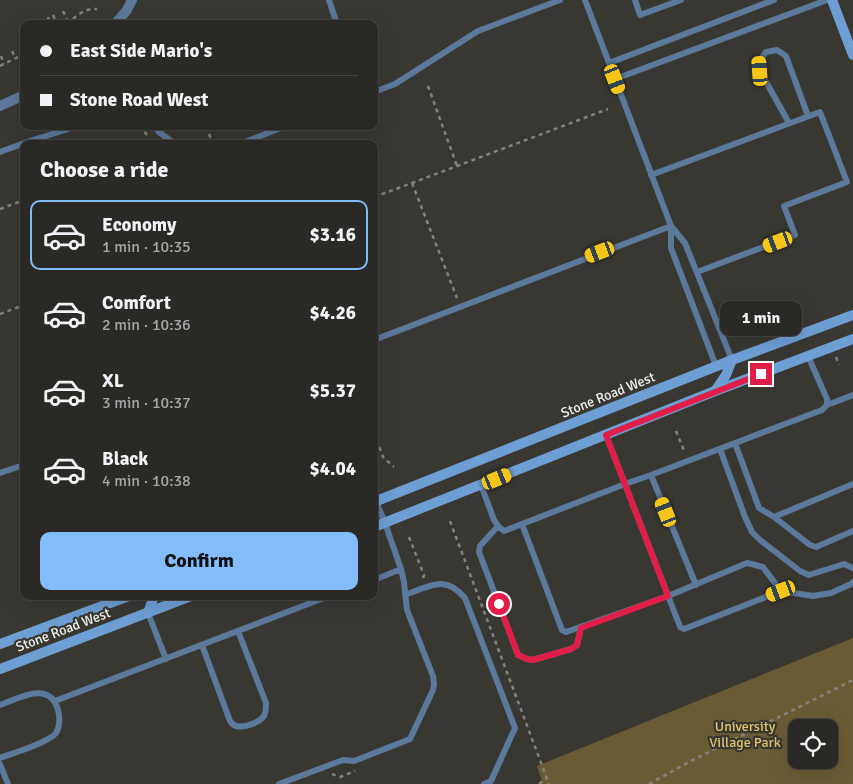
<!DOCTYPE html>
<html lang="en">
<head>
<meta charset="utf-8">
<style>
	:root { --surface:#2a2925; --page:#363532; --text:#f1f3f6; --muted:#a5a6a7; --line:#464542; --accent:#83bcfb }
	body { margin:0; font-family:Signika,sans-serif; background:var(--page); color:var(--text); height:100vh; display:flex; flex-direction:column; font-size:19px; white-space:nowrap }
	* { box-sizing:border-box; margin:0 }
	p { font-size:16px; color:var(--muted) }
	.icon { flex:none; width:28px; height:28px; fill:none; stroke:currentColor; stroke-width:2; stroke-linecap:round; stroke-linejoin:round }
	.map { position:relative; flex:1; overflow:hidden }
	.sheet { position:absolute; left:20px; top:140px; width:358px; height:460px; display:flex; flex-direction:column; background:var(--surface); border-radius:10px; box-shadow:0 5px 20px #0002,0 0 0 1px var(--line) }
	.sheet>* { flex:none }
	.banner { position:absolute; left:20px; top:20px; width:358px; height:110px; border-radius:10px; box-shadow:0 5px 20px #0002,0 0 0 1px var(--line); display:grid; align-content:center; height:110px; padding:0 20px; background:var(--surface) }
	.tools { position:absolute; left:788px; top:719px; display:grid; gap:10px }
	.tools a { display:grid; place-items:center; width:50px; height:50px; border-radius:10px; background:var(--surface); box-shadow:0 5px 20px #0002,0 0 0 1px var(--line); font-size:25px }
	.end { position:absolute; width:22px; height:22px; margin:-11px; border:6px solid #e11d48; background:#fff; box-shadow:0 0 0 2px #fff }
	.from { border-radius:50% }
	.bubble { position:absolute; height:35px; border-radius:10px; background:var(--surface); box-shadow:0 5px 20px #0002,0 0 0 1px var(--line); font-size:16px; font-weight:700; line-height:35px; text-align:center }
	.car { position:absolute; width:15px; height:30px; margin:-15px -8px; border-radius:6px; box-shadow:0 0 4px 1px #0007; background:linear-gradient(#f5c518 24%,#345 0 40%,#f5c518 0 76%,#345 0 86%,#f5c518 0) }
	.banner b { display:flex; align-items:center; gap:18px; height:48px; font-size:19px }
	.banner b+b { border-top:1px solid var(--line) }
	.banner i { width:12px; height:12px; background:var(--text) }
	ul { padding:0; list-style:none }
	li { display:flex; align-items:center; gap:15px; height:70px; margin:0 10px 8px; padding:0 10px; border:2px solid transparent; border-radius:10px }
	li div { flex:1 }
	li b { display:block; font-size:19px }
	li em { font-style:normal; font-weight:700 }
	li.active { border-color:var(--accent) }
	li>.icon { width:45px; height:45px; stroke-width:1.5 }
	h2 { padding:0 20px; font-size:22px; line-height:60px }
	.primary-button { display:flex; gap:10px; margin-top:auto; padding:10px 20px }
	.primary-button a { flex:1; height:58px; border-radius:10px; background:var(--accent); color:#111; font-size:20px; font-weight:700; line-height:58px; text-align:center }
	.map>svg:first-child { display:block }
	.green { fill:#695c35; fill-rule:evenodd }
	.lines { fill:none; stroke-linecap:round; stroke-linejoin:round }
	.path { stroke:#83827d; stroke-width:2.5; stroke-dasharray:4 4; stroke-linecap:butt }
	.service { stroke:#5b799b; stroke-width:6 }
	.tertiary { stroke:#5b799b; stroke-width:10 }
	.secondary { stroke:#6d9ed4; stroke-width:10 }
	.route { stroke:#e11d48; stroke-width:6 }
	.labels { text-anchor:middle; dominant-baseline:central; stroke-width:4.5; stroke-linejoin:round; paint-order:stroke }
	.street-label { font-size:14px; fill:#f0efeb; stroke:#383731 }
	.park-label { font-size:14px; fill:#e0c46e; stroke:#383731 }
</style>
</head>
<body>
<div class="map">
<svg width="853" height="784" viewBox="0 0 853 784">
	<rect width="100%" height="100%" fill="#383731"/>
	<path class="green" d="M 853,638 L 853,784 L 541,784 L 542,781 L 537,766 ZM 796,728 L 829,728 L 829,760 L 796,760 Z"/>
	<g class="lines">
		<path class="path" d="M 63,11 L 68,22
			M 53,15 L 57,24
			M 48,17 L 50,24
			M 67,24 C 76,16 84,8 97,9
			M 21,44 L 24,52
			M 12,51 L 16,59
			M 1,56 L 4,64
			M 0,66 L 24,54
			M 428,86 L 457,166
			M 139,126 L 148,136
			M 87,129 L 102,126
			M 209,134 L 213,144
			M 412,183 L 457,298
			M 374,197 L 412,183 L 608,109
			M 0,209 L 24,200
			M 0,314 L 24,305
			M 836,357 L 839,365
			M 676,431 L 685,453
			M 374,432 L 383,457 L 394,467
			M 450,521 L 549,784
			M 409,537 L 424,575 L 423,578
			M 332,774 L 340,777 L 355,771
			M 539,784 L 547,778
			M 649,784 L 689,762 L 853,680"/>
		<path class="service" d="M 329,0 L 337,24
			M 635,0 L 640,15 L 681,0
			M 609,63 L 774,0
			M 615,79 L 827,0
			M 374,92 L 395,84 L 478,31 L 560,0
			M 789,123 L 760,71 L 760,60 L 766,52 L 777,50 L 786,56 L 808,116
			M 155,126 L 159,132 L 175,144
			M 240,144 L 286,126
			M 0,152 L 33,140 L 78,126
			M 651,175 L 820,112 L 847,182 L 784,206 L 795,235 L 697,272
			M 671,226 L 671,248 L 716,366
			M 671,226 L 685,243 L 732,360
			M 374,340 L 671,226 L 585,0
			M 827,405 L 853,395
			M 606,435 L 679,624 L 680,627 L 684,629 L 781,591 L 813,596 L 831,593 L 851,584 L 853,582
			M 735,443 L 759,508 L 774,517 L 853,484
			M 720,449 L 745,517 L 752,532 L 760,540 L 800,571 L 809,575 L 844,564 L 853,568
			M 374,471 L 375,475 L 376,501
			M 0,473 L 24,465
			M 651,475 L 822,410 L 827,405 L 827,399 L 808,356
			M 481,485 L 494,520 L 498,526 L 504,531 L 625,484 L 651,475 L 696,585
			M 774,517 L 810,545 L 816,547 L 853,531
			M 522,524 L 562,630 L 566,632 L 668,596 L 747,563 L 763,567 L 781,591
			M 498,526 L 480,546 L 479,552 L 518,655 L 527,659 L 533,660 L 571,649 L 577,645 L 581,627
			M 374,580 L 401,569
			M 405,595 C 430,586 445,574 465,598 L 515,728 L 491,781 L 484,784
			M 148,613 L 166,659
			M 202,645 L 230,721 C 232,724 233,725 236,726 C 244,728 259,723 264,716 C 266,712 266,708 266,703 L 238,631
			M 55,701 L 329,596
			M 0,705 C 19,698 50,680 58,710 C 60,717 60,727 56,733 C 48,743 13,753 0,758
			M 0,764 L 8,784
			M 279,784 L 343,760 L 354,761 L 410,739 L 433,690 L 434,684 L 433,676 L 407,610 L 404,582 L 401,569 L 385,523 L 375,499"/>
		<path class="tertiary" d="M 115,24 L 127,10 L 132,0
			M 0,106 L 24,95"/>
		<path class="secondary" d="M 832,0 L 853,55
			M 715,391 L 726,375 L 732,360
			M 374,502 L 732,360 L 853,315
			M 374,527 L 715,391 L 853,339
			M 148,613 L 154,596
			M 0,644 L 129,596
			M 0,669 L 191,596"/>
	</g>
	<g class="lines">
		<path class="route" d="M 499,604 L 518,655 L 527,659 L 533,660 L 571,649 L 577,645 L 581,628 L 668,596 L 606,435 L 761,374"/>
	</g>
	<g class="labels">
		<g class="street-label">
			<text transform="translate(608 395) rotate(-22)">Stone Road West</text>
			<text transform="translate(63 630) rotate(-21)">Stone Road West</text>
		</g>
		<g class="park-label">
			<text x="745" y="726">University<tspan x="745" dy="16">Village Park</tspan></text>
		</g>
	</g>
</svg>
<div class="tools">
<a><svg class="icon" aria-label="locate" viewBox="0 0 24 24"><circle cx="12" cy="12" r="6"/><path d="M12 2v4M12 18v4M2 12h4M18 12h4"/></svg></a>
</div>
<i class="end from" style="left:499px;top:604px"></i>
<i class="end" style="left:761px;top:374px"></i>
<div class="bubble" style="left:720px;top:301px;width:82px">1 min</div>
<i class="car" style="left:760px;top:71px;rotate:356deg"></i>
<i class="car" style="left:615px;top:79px;rotate:159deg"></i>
<i class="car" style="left:778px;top:242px;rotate:249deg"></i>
<i class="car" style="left:600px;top:252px;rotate:249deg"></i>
<i class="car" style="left:497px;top:479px;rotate:68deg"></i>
<i class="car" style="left:666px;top:512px;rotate:338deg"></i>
<i class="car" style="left:781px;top:591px;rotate:249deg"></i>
<div class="banner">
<b><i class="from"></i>East Side Mario's</b>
<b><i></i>Stone Road West</b>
</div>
<section class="sheet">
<h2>Choose a ride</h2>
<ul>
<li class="active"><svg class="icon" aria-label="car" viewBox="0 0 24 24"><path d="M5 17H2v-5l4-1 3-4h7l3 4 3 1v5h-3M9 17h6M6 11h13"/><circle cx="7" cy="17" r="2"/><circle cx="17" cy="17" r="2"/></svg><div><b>Economy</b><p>1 min · 10:35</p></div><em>$3.16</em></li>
<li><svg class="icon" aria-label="car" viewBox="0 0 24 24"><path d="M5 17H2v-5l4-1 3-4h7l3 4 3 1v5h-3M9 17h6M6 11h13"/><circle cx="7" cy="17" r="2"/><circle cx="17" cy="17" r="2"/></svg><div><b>Comfort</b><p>2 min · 10:36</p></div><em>$4.26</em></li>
<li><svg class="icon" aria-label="car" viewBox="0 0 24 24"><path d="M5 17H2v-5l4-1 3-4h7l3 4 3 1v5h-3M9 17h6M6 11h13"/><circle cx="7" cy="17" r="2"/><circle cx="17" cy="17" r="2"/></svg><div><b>XL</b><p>3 min · 10:37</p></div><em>$5.37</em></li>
<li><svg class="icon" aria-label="car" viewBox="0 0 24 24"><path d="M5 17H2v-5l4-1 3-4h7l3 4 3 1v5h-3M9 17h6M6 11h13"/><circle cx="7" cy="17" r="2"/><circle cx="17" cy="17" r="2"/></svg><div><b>Black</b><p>4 min · 10:38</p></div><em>$4.04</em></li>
</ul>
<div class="primary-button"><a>Confirm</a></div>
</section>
</div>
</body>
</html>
